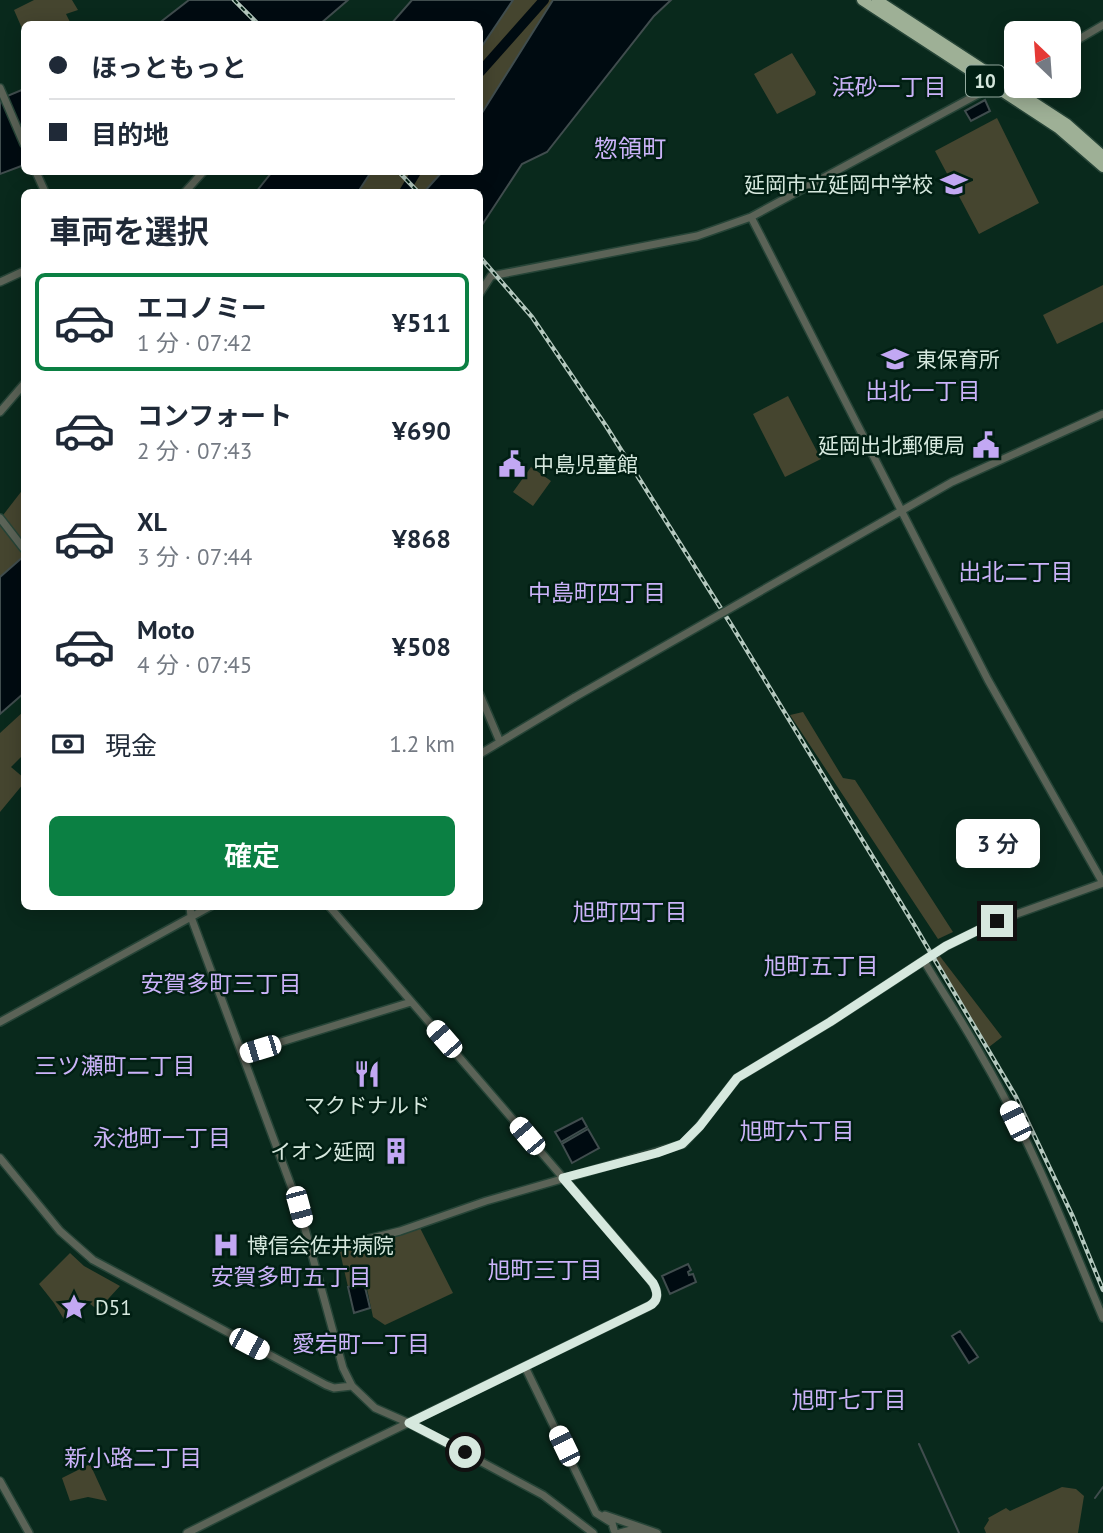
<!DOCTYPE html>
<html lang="ja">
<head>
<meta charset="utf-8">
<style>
	:root { --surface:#fff; --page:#f2f2f3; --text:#1f2937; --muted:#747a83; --line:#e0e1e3; --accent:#0b8043 }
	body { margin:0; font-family:"PT Sans","Noto Sans JP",sans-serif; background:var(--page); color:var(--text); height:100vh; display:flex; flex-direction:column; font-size:26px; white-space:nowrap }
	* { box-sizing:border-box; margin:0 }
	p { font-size:23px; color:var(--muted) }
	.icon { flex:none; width:38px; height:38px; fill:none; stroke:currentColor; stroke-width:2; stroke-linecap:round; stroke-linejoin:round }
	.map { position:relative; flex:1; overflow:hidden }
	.details { position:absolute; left:21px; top:189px; width:462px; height:721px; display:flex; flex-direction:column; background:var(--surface); border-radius:10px; box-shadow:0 4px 18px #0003 }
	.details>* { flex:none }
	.hud { position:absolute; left:21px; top:21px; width:462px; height:154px; border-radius:10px; box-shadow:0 4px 18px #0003; display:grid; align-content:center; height:154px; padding:0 28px; background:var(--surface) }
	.needle { width:46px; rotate:335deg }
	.buttons { position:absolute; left:1004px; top:21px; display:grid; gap:14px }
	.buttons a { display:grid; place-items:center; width:77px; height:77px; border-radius:10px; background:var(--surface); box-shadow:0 4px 18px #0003; font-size:35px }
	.end { position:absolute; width:32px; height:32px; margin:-16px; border:9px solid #d6e8de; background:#111; box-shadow:0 0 0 4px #111 }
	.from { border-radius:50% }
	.bubble { position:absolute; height:49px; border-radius:10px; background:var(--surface); box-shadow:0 4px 18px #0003; font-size:23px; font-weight:600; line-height:49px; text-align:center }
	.car { position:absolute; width:21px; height:42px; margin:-21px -10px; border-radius:9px; box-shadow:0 0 5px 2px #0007; background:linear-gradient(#fff 24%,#345 0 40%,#fff 0 76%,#345 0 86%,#fff 0) }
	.hud b { display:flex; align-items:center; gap:24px; height:66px; font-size:26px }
	.hud b+b { border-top:2px solid var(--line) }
	.hud i { width:18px; height:18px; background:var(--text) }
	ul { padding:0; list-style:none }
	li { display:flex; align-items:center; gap:21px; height:98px; margin:0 14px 10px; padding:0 14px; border:4px solid transparent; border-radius:10px }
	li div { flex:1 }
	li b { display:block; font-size:26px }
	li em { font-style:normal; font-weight:600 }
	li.on { border-color:var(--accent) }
	li>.icon { width:63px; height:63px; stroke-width:1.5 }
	h2 { padding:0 28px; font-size:32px; line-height:84px }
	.pay { display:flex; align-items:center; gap:18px; height:77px; padding:0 28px; font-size:26px }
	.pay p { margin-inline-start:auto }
	.cta { display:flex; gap:14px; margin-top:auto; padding:14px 28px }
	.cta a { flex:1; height:80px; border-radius:10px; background:var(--accent); color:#fff; font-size:28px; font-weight:600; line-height:80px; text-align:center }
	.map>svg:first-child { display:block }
	.green { fill:#45452f }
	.water { fill:#000b11; stroke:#404d4e; stroke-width:2 }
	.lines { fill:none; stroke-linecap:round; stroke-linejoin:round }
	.stream { stroke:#404d4e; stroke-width:2 }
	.river { stroke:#000b11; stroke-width:10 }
	.tertiary-casing { stroke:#264437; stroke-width:10 }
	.trunk-casing { stroke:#264437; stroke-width:13 }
	.tertiary { stroke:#5b6357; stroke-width:7 }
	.trunk { stroke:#9eb096; stroke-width:10 }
	.rail-casing { stroke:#b4c8be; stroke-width:4.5 }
	.rail { stroke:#011f13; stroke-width:2; stroke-dasharray:5; stroke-linecap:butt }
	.tertiary-bridge-casing { stroke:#264437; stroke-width:10; stroke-linecap:butt }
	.tertiary-bridge { stroke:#5b6357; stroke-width:7 }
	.route { stroke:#d6e8de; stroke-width:9 }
	.labels { text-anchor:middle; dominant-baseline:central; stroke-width:5; stroke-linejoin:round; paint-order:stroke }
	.shield { fill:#011f13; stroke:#96aca1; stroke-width:2 }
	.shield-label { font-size:19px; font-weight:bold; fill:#d6e8de }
	.poi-label { font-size:21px; fill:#d6e8de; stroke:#011f13; text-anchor:start }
	.neighbourhood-label { font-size:23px; fill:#cbb3f9; stroke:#011f13 }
	.quarter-label { font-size:24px; fill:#cbb3f9; stroke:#011f13 }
</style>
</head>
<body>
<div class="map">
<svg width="1103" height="1533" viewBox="0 0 1103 1533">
	<rect width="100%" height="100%" fill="#09291c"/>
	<path class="green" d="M 34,0 L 72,0 L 78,10 L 66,14 L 71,24 L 24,24 L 24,33 L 14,10 Z
		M 513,0 L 553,0 L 480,116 L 480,49 Z
		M 792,53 L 816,92 L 815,95 L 777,114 L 754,74 Z
		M 997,118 L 1039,203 L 979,234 L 935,151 Z
		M 371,172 L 442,172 L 424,192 L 358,192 Z
		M 1103,285 L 1103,322 L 1057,344 L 1043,315 Z
		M 788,396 L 821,459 L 785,477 L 753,414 Z
		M 531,467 L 551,481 L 533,506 L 513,492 Z
		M 24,488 L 24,556 L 13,569 L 0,577 L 0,519 Z
		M 24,711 L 24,754 L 11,767 L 24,778 L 24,783 L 0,812 L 0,733 Z
		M 803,712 L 843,778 L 855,780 L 953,932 L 938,939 L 790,715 Z
		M 939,955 L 1002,1037 L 989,1047 L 934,958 Z
		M 419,1226 L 453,1293 L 385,1325 L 373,1317 L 363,1270 L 361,1271 L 364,1283 L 348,1287 L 340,1252 Z
		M 70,1253 L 84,1266 L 120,1286 L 98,1310 L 85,1300 L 71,1319 L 65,1321 L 54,1303 L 39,1284 Z
		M 90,1464 L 107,1501 L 88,1497 L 70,1501 L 62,1478 Z
		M 1062,1487 L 1076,1489 L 1084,1496 L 1078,1533 L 986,1533 L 984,1528 L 989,1520 L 988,1518 L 1006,1508 L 1010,1511 Z"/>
	<path class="water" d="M 189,0 L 348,0 L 320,24 L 158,24 Z
		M 412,0 L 513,0 L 480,49 L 480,24 L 391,24 Z
		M 553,0 L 671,0 L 654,16 L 547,152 L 522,164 L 480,228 L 480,192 L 424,192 L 442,172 L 480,172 L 480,116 Z
		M 24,89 L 24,165 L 0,174 L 0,99 Z
		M 985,100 L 990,111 L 971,121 L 965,111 Z
		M 272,172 L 371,172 L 358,192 L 256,192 Z
		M 24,556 L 24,693 L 0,714 L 0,577 Z
		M 582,1118 L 587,1127 L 561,1142 L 555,1132 Z
		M 588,1129 L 599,1148 L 572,1163 L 562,1144 Z
		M 688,1264 L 691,1270 L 688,1272 L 689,1275 L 693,1274 L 696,1282 L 670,1294 L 662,1276 Z
		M 364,1283 L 370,1308 L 354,1313 L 348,1287 Z
		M 960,1331 L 978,1357 L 969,1363 L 952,1336 Z"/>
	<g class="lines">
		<path class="stream" d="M 919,1444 L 959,1533
			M 1095,1498 L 1103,1487"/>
		<path class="river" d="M 480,72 L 544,0
			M 404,192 L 416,172"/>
		<defs>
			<path id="tertiary" d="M 1069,45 L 1103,25
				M 0,88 L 24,144
				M 36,172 L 45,192
				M 185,192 L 203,172
				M 0,282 L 24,271
				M 480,293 L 491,276 L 697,236 L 751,217 L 1017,73
				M 0,412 L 24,384
				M 0,518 L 24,549
				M 880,523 L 952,482 L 1103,414
				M 480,695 L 500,742
				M 480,754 L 575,697
				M 190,906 L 191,917 L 299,1207 L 343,1368 L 352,1386 L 375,1408 L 409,1423 L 543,1495 L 593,1533
				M 924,961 C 943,993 964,1024 982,1057 C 1030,1139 1066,1230 1103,1318
				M 0,1022 L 211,906
				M 242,1054 L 411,1002
				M 0,1158 L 60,1231 L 93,1260 L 326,1385 L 334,1388 L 352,1386
				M 312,1253 L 400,1231 L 486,1201 L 683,1144 L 698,1128 L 737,1078 L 830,1022 L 946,946 L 997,921 L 1103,883 L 988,680 L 751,217
				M 525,1367 L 596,1513 L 612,1523 L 614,1530
				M 0,1481 L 29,1533
				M 605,1515 L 657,1533
				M 187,1533 L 336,1458 L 649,1306 C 665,1297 653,1283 645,1273 L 329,906
				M 620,1533 L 631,1530 L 643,1533"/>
			<path id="trunk" d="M 862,0 L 1058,128 L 1103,167
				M 877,0 L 1067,124 L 1103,156"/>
		</defs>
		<use href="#tertiary" class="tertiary-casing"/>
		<use href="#trunk" class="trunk-casing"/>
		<use href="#tertiary" class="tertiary"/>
		<use href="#trunk" class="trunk"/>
		<defs>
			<path id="rail" d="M 234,0 L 258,24
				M 399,172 L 418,192
				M 480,257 L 532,317 L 606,426 L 732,626 L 916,928 L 1016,1097 L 1073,1217 L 1103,1290"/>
		</defs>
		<use href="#rail" class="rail-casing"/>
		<use href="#rail" class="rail"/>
		<defs>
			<path id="tertiary-bridge" d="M 575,697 L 880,523"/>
		</defs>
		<use href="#tertiary-bridge" class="tertiary-bridge-casing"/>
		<use href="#tertiary-bridge" class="tertiary-bridge"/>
	</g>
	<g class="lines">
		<path class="route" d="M 465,1452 L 409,1423 L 649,1306 C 659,1301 658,1292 653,1283 L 563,1178 L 657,1153 L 682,1144 L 700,1126 L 737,1078 L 830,1022 L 946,946 L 997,921"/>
	</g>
	<defs>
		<symbol id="school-bare" viewBox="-9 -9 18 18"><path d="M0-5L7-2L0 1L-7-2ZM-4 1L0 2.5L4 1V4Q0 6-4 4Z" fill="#c2a8f3" stroke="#011f13" stroke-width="2.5" paint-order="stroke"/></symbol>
		<symbol id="civic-bare" viewBox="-9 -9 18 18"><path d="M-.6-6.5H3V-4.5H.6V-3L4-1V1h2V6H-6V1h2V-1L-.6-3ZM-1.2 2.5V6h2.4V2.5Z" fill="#c2a8f3" stroke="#011f13" stroke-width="2.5" paint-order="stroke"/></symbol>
		<symbol id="restaurant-bare" viewBox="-9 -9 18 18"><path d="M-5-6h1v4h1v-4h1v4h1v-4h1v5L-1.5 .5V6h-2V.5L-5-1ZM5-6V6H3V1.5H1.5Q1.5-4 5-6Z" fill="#c2a8f3" stroke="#011f13" stroke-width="2.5" paint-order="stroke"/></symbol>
		<symbol id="building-bare" viewBox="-9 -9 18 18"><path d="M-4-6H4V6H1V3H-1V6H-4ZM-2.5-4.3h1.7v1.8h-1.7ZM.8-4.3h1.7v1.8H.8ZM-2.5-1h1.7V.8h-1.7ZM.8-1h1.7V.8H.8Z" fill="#c2a8f3" stroke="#011f13" stroke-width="2.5" paint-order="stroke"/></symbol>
		<symbol id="hospital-bare" viewBox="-9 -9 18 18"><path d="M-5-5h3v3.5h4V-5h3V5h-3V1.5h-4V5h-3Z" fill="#c2a8f3" stroke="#011f13" stroke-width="2.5" paint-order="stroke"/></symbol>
		<symbol id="sight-bare" viewBox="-9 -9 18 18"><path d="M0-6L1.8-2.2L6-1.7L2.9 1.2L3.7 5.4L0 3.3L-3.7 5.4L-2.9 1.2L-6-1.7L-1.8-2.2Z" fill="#c2a8f3" stroke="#011f13" stroke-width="2.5" paint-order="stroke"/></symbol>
	</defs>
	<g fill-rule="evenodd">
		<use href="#school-bare" x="935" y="165" width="38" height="38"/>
		<use href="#school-bare" x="876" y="340" width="38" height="38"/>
		<use href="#civic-bare" x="967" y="426" width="38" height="38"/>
		<use href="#civic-bare" x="493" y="445" width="38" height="38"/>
		<use href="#restaurant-bare" x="348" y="1055" width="38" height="38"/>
		<use href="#building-bare" x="377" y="1132" width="38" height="38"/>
		<use href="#hospital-bare" x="207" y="1226" width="38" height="38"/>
		<use href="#sight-bare" x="55" y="1288" width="38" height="38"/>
	</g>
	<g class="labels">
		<rect class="shield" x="966" y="65.5" width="38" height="31" rx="5"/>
		<g class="shield-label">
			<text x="985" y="81">10</text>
		</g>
		<g class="poi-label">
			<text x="933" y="184" text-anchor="end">延岡市立延岡中学校</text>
			<text x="916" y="359">東保育所</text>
			<text x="965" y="445" text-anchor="end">延岡出北郵便局</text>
			<text x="533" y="464">中島児童館</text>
			<text x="367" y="1105" text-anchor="middle">マクドナルド</text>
			<text x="375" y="1151" text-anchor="end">イオン延岡</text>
			<text x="247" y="1245">博信会佐井病院</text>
			<text x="95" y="1307">D51</text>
		</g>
		<g class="neighbourhood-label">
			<text x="889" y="86">浜砂一丁目</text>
			<text x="923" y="390">出北一丁目</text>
			<text x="1016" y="571">出北二丁目</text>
			<text x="597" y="592">中島町四丁目</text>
			<text x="630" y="911">旭町四丁目</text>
			<text x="821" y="965">旭町五丁目</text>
			<text x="221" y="983">安賀多町三丁目</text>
			<text x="115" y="1065">三ツ瀬町二丁目</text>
			<text x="797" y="1130">旭町六丁目</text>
			<text x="162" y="1137">永池町一丁目</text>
			<text x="545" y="1269">旭町三丁目</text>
			<text x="291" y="1276">安賀多町五丁目</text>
			<text x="361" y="1343">愛宕町一丁目</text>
			<text x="849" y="1399">旭町七丁目</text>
			<text x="133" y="1457">新小路二丁目</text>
		</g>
		<g class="quarter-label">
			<text x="630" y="148">惣領町</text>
		</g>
	</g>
</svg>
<div class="buttons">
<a><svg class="needle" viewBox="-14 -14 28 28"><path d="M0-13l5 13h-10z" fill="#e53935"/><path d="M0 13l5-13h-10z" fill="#747a83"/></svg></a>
</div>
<i class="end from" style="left:465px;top:1452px"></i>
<i class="end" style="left:997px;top:921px"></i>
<div class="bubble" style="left:956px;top:819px;width:84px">3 分</div>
<i class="car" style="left:444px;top:1039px;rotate:319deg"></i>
<i class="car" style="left:260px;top:1049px;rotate:253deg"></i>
<i class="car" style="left:1015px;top:1121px;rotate:334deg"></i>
<i class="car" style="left:527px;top:1136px;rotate:320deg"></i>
<i class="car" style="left:299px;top:1207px;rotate:165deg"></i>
<i class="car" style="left:249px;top:1344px;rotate:118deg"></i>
<i class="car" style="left:564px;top:1446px;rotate:334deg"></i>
<div class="hud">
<b><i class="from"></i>ほっともっと</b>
<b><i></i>目的地</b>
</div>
<section class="details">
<h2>車両を選択</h2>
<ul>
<li class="on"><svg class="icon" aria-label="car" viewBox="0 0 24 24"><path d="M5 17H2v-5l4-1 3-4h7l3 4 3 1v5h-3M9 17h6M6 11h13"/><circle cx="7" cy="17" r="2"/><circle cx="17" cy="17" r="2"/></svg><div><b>エコノミー</b><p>1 分 · 07:42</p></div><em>¥511</em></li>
<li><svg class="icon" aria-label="car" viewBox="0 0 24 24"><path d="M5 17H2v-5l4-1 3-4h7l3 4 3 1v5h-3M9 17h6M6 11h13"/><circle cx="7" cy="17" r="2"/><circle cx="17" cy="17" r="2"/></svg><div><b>コンフォート</b><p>2 分 · 07:43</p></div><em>¥690</em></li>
<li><svg class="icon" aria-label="car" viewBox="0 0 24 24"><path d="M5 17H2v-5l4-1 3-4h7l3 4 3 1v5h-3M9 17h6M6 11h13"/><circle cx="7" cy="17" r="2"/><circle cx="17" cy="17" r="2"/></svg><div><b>XL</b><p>3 分 · 07:44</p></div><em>¥868</em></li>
<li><svg class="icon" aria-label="car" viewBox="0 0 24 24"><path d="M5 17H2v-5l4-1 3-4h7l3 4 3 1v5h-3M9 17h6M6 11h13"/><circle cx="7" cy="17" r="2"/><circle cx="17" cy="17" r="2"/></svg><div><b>Moto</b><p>4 分 · 07:45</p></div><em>¥508</em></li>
</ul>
<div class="pay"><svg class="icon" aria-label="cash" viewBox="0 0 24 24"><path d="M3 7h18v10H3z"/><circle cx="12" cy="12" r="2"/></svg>現金<p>1.2 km</p></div>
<div class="cta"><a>確定</a></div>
</section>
</div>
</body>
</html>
